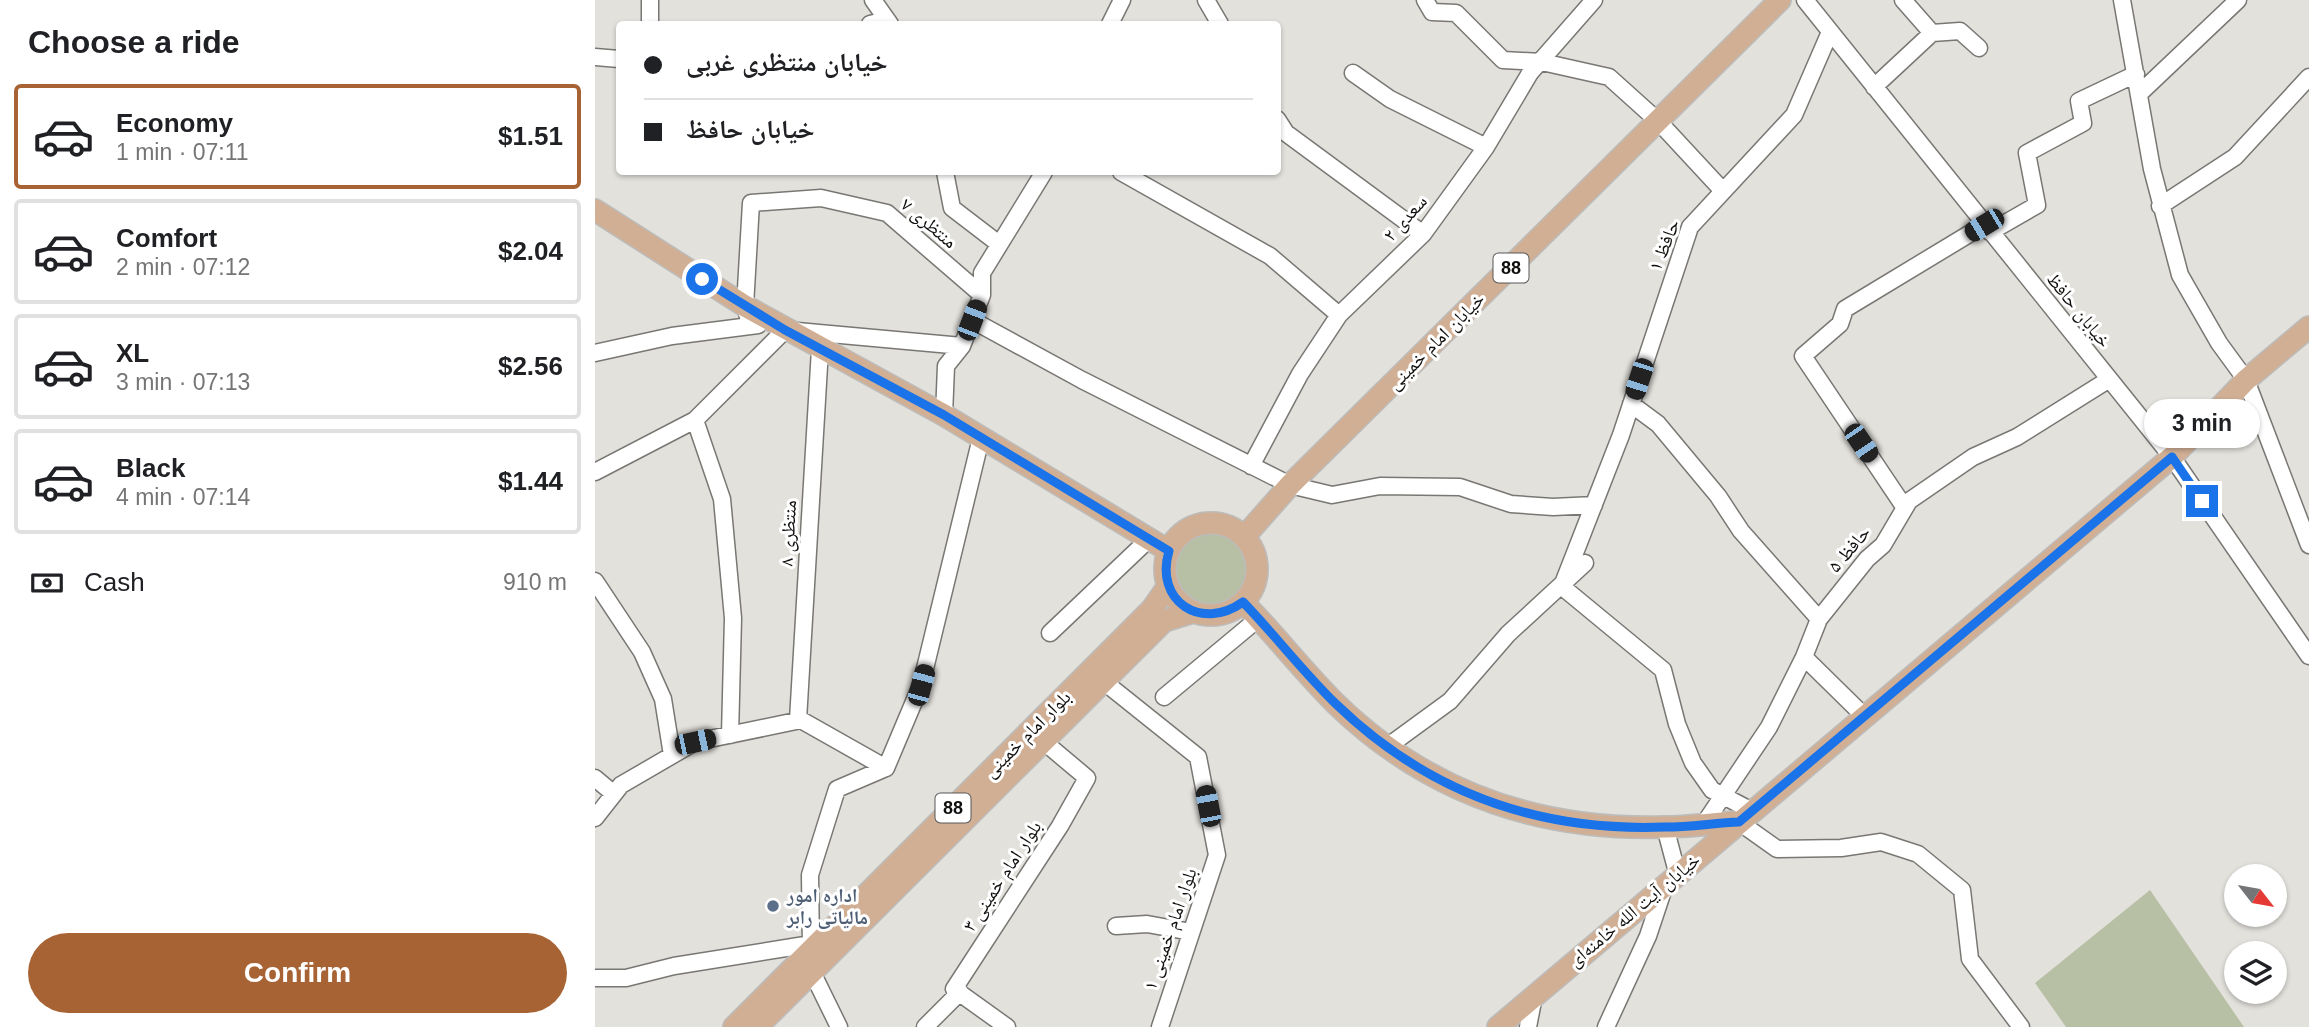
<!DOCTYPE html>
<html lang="en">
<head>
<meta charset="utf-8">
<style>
	:root { --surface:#fff; --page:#f6f6f6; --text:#202124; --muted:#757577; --line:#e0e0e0; --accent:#a76333 }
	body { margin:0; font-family:Arial,"Noto Naskh Arabic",sans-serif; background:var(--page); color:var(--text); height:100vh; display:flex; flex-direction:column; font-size:26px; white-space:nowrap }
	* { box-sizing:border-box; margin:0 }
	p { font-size:23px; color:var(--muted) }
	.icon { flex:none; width:38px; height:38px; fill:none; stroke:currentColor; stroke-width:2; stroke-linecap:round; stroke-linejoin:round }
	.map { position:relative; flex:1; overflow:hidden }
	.sheet { display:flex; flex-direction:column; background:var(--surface); width:595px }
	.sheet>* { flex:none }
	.hud { position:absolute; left:21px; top:21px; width:665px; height:154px; border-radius:7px; box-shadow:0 2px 5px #0004; display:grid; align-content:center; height:154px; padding:0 28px; background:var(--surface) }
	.needle { width:46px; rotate:121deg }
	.fabs { position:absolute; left:1629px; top:864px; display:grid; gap:14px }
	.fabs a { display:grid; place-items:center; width:63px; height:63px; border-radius:50%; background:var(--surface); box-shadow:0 2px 5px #0004; font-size:35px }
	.end { position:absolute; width:32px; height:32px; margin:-16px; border:9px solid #1a73e8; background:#fff; box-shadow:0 0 0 4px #fff }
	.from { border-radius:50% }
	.bubble { position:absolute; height:49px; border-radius:24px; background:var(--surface); box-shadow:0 2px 5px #0004; font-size:23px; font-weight:600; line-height:49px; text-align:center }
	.car { position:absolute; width:21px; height:42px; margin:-21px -10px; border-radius:9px; box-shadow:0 0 5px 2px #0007; background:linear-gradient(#222 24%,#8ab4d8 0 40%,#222 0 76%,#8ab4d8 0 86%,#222 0) }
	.hud b { display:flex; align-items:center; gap:24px; height:66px; font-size:26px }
	.hud b+b { border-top:2px solid var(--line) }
	.hud i { width:18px; height:18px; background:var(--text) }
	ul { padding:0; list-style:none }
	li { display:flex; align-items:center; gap:21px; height:105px; margin:0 14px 10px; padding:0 14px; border:4px solid var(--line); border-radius:7px }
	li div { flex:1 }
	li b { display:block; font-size:26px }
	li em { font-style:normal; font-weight:600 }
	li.active { border-color:var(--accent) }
	li>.icon { width:63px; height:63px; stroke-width:1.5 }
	h2 { padding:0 28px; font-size:32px; line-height:84px }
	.pay { display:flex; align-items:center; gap:18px; height:77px; padding:0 28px; font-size:26px }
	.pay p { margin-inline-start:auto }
	.button { display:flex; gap:14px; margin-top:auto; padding:14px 28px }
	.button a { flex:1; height:80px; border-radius:42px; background:var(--accent); color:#fff; font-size:28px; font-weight:600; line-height:80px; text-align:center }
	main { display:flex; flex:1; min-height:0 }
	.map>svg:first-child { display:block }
	.green { fill:#b7bfa5 }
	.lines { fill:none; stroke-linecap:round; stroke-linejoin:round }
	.minor-casing { stroke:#797773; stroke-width:19 }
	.major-casing { stroke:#bcbcbb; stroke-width:24 }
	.minor { stroke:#fff; stroke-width:16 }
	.major { stroke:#d1af95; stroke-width:21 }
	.route { stroke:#1a73e8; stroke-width:9 }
	.service-dot { fill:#5c6f8a; stroke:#fff; stroke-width:2.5 }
	.labels { text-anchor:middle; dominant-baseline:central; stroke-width:6; stroke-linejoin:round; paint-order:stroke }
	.shield { fill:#fff; stroke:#585756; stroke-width:2 }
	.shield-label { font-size:18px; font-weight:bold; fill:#100f0d }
	.street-label { font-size:19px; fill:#100f0d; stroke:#fff }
	.service-label { font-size:19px; font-weight:bold; fill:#4e5e75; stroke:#fff; text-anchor:start }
</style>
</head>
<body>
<main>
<section class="sheet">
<h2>Choose a ride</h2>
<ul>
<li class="active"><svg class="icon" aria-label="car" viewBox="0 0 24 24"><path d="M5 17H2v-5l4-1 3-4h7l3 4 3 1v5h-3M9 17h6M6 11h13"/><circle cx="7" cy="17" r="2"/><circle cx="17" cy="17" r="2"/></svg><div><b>Economy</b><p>1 min · 07:11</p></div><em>$1.51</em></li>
<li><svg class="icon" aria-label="car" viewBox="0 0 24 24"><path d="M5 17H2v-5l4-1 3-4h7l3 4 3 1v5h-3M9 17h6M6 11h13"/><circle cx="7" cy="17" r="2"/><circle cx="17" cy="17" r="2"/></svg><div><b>Comfort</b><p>2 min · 07:12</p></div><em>$2.04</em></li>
<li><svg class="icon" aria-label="car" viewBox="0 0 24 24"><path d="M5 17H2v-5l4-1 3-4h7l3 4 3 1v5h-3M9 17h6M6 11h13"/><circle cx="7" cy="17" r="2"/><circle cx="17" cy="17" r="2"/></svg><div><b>XL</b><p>3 min · 07:13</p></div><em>$2.56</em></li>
<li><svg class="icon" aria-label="car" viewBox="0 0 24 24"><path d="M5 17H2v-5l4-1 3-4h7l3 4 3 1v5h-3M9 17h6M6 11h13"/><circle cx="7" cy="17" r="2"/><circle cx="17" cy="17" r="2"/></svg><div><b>Black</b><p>4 min · 07:14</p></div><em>$1.44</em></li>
</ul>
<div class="pay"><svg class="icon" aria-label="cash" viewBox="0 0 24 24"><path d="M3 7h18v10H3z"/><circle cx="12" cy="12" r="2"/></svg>Cash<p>910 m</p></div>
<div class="button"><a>Confirm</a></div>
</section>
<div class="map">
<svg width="1714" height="1027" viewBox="0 0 1714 1027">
	<rect width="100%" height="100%" fill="#e3e1dc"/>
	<path class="green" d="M578 569a38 38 0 1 1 76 0a38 38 0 1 1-76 0Z
		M 1555,890 L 1649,1027 L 1471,1027 L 1440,983 Z"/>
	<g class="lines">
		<defs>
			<path id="minor" d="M 278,0 L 295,24
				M 611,0 L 625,24
				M 830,0 L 837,12 L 861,13 L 908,60 L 947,62 L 1014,77 L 1064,122 L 1128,191
				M 1210,0 L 1577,457 L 1714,656
				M 1308,0 L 1337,33 L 1365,31 L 1384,48
				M 1527,0 L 1557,169 L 1585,275 L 1624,343 L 1651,380 L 1714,545
				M 55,24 L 55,0
				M 275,24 L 292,20
				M 515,24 L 527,0
				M 0,57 L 24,59
				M 758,73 L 795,99 L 891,147
				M 1279,87 L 1337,33
				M 1545,93 L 1643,0
				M 682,119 L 691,133 L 828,234
				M 350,172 L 357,208 L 404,244
				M 526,172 L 675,256 L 744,315
				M 1565,206 L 1640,157 L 1714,77
				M 1395,232 L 1442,205 L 1432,153 L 1488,123 L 1484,101 L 1541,74
				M 377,320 L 487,380 L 695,485 L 737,495 L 785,486 L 865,487 L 916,504 L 958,507 L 999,505
				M 155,324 L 150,306 L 156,203 L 226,198 L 292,213 L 387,295
				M 202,331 L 367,346
				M 0,353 L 77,336 L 163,325
				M 1036,404 L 1063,424 L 1123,496 L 1146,531 L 1224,619
				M 349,415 L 351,366 L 367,346 L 377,320 L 387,295 L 387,273 L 449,172
				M 100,420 L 127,499 L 138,618 L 135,735
				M 656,466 L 705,374 L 744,315 L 828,234 L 891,147 L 935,73 L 999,0
				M 0,472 L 100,420 L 190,330
				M 1310,508 L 1208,356 L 1245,324 L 1250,309 L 1389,225
				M 0,581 L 47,652 L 68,699 L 77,755
				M 455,633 L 554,539
				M 1209,657 L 1269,716
				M 508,681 L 603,757 L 622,855 L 565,1027
				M 569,697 L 664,618
				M 203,720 L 225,349
				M 792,747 L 855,701 L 913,634 L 990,563
				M 291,768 L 326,685 L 386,438
				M 0,778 L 19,794
				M 1157,811 L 1117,790 L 1098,763 L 1082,724 L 1068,670 L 971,590 L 969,581 L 1026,435 L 1095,227 L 1199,115 L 1235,32
				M 0,818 L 26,785 L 100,742 L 206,720 L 291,768
				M 1144,822 L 1182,849 L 1246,848 L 1286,842 L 1323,854 L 1367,890 L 1375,959 L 1426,1027
				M 1109,824 L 1174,727 L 1209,657 L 1224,619 L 1272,559 L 1288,545 L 1314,501 L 1378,457 L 1422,437 L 1513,380
				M 1070,827 L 1082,872
				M 521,926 L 552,924 L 596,932
				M 216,950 L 215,875 L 242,789 L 291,768
				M 217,972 L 244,1027
				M 0,978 L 31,978 L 79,966 L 216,944
				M 330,1027 L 365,992
				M 412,1027 L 359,989 L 465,826 L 492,778 L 448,741
				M 933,1027 L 939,996
				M 1011,1027 L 1053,936 L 1070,885"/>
			<path id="major" d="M 0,210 L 150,306 L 349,415 L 574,551
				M570 569a46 46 0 1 1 92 0a46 46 0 1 1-92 0Z
				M 649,537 L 695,485 L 1185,0
				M 648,602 C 680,635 709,672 741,704 C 833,793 943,831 1070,827 C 1095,827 1119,823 1144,822
				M 139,1027 L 557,609 L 573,586
				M 162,1027 L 569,621 L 598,612
				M 903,1027 L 1577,457 L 1651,380 L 1714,327"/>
		</defs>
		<use href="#minor" class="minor-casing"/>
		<use href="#major" class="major-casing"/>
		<use href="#minor" class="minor"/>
		<use href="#major" class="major"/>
	</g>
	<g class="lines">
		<path class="route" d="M 107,279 L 190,330 L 349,415 L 574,551 C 559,601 606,632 648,602 C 680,635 708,672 741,704 C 833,793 943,832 1070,827 C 1095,827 1119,823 1144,822 L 1577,457 L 1607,501"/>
	</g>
	<circle class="service-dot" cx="178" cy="906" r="7"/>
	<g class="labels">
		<g class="shield">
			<rect x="898.5" y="253.5" width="35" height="29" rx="5"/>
			<rect x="340.5" y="793.5" width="35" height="29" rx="5"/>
		</g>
		<g class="shield-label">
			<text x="916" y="268">88</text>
			<text x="358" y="808">88</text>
		</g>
		<g class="street-label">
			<text transform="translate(810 218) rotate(-48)">سعدی ۲</text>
			<text transform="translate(334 223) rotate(40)">منتظری ۷</text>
			<text transform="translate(1069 245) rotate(-68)">حافظ ۱</text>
			<text transform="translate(1484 310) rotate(51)">خیابان حافظ</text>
			<text transform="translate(841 341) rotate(-45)">خیابان امام خمینی</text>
			<text transform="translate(193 533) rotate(-87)">منتظری ۸</text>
			<text transform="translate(1254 549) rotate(-50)">حافظ ۵</text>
			<text transform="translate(432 734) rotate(-45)">بلوار امام خمینی</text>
			<text transform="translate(407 876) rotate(-57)">بلوار امام خمینی ۳</text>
			<text transform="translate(1039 910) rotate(-40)">خیابان آیت الله خامنه‌ای</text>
			<text transform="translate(575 929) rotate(-71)">بلوار امام خمینی ۱</text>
		</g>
		<g class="service-label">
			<text x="192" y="895">اداره امور<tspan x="192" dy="22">مالیاتی رابر</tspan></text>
		</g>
	</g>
</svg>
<div class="fabs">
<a><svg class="needle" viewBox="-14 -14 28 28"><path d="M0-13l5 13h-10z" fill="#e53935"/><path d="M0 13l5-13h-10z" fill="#757577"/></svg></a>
<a><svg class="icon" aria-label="layers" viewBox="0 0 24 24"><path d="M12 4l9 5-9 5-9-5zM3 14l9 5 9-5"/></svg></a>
</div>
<i class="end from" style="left:107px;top:279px"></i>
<i class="end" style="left:1607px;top:501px"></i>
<div class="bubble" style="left:1549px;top:399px;width:116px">3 min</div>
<i class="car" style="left:1389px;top:225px;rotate:239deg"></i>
<i class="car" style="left:377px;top:320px;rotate:21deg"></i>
<i class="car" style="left:1044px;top:379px;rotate:198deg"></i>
<i class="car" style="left:1266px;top:443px;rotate:146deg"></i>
<i class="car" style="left:326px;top:685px;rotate:15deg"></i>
<i class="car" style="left:100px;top:742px;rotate:78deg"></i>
<i class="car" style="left:613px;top:806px;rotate:349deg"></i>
<div class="hud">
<b><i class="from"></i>خیابان منتظری غربی</b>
<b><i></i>خیابان حافظ</b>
</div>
</div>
</main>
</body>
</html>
